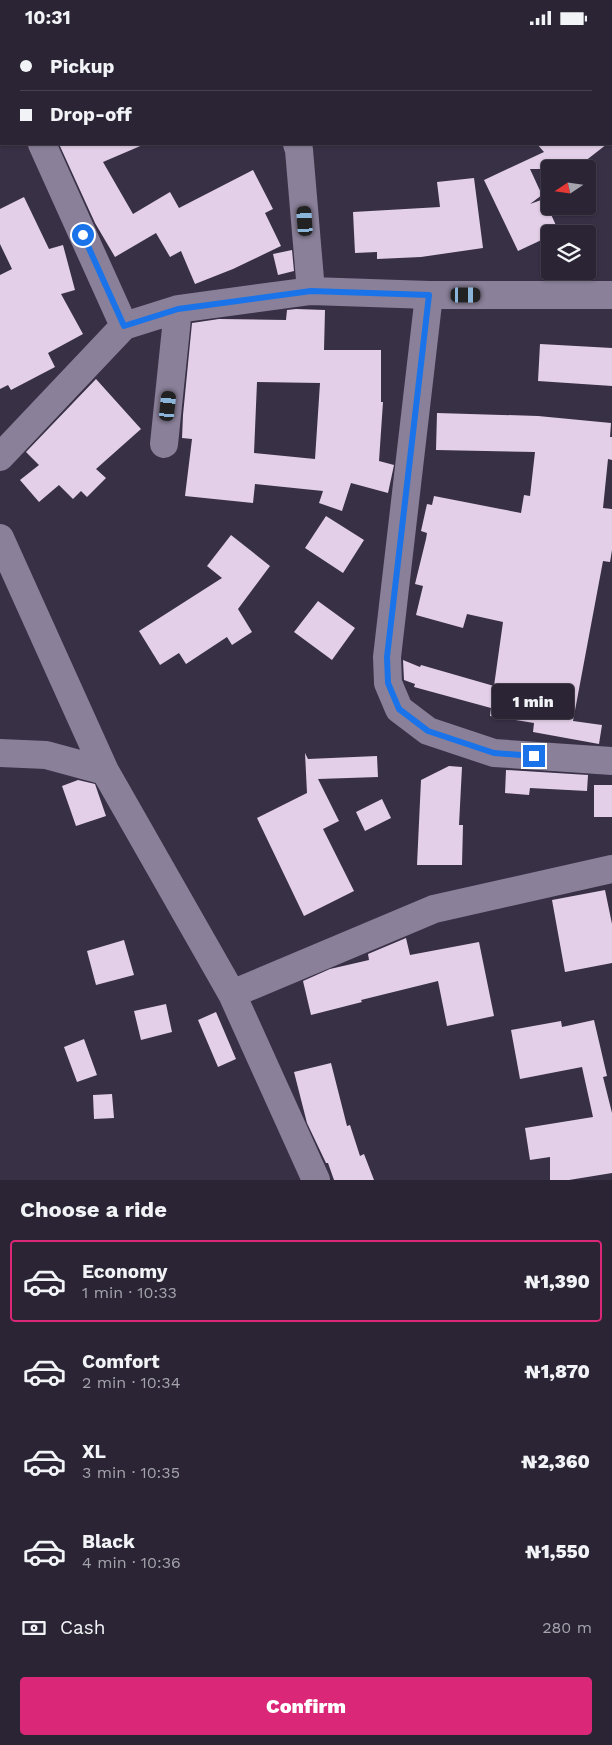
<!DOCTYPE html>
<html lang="en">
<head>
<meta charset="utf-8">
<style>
	:root { --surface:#2a2434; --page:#322c3c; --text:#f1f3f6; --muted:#a5a4ac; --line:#46414f; --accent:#db2777 }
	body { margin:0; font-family:"Work Sans",sans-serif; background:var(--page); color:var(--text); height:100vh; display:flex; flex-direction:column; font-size:19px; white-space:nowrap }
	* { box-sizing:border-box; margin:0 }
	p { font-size:16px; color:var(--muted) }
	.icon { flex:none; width:28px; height:28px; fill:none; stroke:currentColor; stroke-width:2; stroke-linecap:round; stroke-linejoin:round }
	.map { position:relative; height:1145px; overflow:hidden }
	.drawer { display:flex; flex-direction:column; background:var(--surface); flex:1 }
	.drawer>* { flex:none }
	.hud { position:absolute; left:0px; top:0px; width:612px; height:110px; box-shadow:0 1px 4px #0004,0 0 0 1px var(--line); display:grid; align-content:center; height:110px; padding:0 20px; background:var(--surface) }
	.needle { width:32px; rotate:257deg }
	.buttons { position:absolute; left:541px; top:125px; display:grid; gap:10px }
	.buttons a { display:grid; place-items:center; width:55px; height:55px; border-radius:5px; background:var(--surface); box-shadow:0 1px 4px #0004,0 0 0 1px var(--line); font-size:25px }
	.end { position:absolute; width:22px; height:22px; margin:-11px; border:6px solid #1a73e8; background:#fff; box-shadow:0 0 0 2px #fff }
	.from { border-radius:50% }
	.bubble { position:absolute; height:35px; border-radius:5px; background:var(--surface); box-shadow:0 1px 4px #0004,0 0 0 1px var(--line); font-size:16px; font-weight:800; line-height:35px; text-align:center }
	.car { position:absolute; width:15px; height:30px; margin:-15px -8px; border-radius:6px; box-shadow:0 0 4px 1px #0007; background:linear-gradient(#222 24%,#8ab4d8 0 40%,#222 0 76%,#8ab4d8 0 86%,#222 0) }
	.hud b { display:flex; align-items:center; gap:18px; height:48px; font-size:19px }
	.hud b+b { border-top:1px solid var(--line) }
	.hud i { width:12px; height:12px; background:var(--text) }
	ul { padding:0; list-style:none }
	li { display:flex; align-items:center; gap:15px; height:82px; margin:0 10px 8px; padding:0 10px; border:2px solid transparent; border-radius:5px }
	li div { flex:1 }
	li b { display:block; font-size:19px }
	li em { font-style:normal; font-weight:800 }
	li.on { border-color:var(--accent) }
	li>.icon { width:45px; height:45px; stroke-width:1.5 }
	h2 { padding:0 20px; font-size:22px; line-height:60px }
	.pay { display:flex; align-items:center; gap:12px; height:55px; padding:0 20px; font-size:19px }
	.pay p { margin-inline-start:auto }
	.primary-button { display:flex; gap:10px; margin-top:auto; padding:10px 20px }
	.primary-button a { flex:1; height:58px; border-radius:5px; background:var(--accent); color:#fff; font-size:20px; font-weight:800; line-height:58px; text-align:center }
	.status { display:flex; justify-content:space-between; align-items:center; height:35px; padding:0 25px; background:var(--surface); direction:ltr }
	.status svg { height:14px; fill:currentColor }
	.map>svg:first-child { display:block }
	.building { fill:#e3cfe8; fill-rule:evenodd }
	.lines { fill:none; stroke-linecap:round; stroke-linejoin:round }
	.minor { stroke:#8a8099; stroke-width:28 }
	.route { stroke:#1a73e8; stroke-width:6 }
</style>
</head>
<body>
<div class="status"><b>10:31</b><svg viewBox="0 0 49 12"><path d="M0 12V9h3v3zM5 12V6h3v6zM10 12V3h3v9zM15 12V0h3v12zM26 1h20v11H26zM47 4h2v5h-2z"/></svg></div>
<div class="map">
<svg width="612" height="1145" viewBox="0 0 612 1145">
	<rect width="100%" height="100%" fill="#383045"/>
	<path class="building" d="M 59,109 L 145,109 L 103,127 L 133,179 L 170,157 L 179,173 L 253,135 L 273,174 L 265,178 L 281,211 L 233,234 L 195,249 L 181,216 L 170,222 L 156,198 L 115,222 L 95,188 Z
		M 537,109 L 607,109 L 575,134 L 530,134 L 542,160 L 530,169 L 544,164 L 559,197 L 550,199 L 550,201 L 518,216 L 484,145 L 544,117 Z
		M 474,143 L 483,213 L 421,222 L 377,224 L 377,217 L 355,218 L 353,177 L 440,172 L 437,147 Z
		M 24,162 L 49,214 L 63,210 L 75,255 L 61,259 L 83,299 L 48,318 L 55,332 L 11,355 L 8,350 L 0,354 L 0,240 L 12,234 L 0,209 L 0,174 Z
		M 292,215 L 294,236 L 278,240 L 273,219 Z
		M 296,274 L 325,275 L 324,315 L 381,315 L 381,367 L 383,367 L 379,426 L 394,430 L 388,458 L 351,448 L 342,476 L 319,468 L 323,456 L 255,449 L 253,468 L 185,461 L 192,404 L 182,403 L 183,380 L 192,288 L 219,284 L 286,285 L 287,275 ZM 257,347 L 320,348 L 315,424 L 254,418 Z
		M 540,309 L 612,313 L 612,351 L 538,346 Z
		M 96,344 L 141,394 L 96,434 L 106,443 L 87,462 L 81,456 L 73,464 L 59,450 L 39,467 L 20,445 L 39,430 L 26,417 Z
		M 437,378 L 538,381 L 611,388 L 610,402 L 612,402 L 612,425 L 608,424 L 603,473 L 612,474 L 612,515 L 610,527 L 603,526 L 573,686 L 602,690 L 599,709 L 533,697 L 534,688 L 490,681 L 491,673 L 414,652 L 415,649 L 404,645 L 403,625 L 420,632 L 421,630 L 494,651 L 503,587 L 467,579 L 463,593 L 416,580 L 423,551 L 415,549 L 426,504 L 427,498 L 421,496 L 427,469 L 432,470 L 434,461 L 521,478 L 524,460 L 530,461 L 535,417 L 436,415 Z
		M 326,481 L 364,505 L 343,538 L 305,513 Z
		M 231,500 L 270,531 L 238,574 L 252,597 L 232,610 L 227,602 L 186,629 L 179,618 L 160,630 L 139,596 L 222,543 L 207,531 Z
		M 318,566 L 355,593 L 332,625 L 294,597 Z
		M 305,718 L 308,724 L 377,721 L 378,742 L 318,744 L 339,786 L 323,794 L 354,856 L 304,881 L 257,783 L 307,758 Z
		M 449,731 L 462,732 L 459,790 L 463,790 L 462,830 L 417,830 L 421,745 Z
		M 506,735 L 588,740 L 587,756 L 530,753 L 529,760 L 505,758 Z
		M 78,745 L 95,749 L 106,781 L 76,791 L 62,751 Z
		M 594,750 L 612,750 L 612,782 L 594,782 Z
		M 382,764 L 391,783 L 365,796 L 356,777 Z
		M 605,855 L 612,889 L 612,928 L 565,937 L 552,865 Z
		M 406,903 L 410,920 L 479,907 L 494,981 L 447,991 L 438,946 L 361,965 L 362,967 L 311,980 L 303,946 L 330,934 L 369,925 L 368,919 Z
		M 124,905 L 134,940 L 96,950 L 87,916 Z
		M 166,969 L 172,997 L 141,1005 L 134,976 Z
		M 216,977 L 236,1024 L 218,1032 L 198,985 Z
		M 594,985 L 607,1041 L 603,1042 L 612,1078 L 612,1138 L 569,1145 L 550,1145 L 550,1122 L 530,1125 L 525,1093 L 593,1082 L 582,1032 L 520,1044 L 511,995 L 561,986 L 562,992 Z
		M 84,1004 L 97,1040 L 77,1047 L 64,1012 Z
		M 331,1028 L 347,1091 L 350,1090 L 360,1121 L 364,1119 L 374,1145 L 334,1145 L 328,1128 L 326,1128 L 307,1088 L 294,1037 Z
		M 112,1059 L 114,1083 L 94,1084 L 93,1060 Z"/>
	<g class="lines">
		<path class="minor" d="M 263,0 L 264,1
			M 594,0 L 595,1
			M 0,14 L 1,16
			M 611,27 L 612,28
			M 42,109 L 124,291
			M 297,109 L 299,115 L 311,256
			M 429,260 L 387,622 L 388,648 L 399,674 L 428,696 L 494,718 L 612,726
			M 164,409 L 178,274
			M 0,422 L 124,291 L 178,274 L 311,256 L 429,260 L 612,260
			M 0,503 L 105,736 L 232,959 L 316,1145
			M 0,718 L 46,720 L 105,736
			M 232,959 L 434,874 L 612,834"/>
	</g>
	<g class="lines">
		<path class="route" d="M 83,200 L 124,291 L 178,274 L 311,256 L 429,260 L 387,622 L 388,648 L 399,674 L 428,696 L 494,718 L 534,721"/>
	</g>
</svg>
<div class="buttons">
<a><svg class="needle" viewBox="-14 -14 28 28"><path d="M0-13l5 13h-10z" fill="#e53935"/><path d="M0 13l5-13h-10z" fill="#a5a4ac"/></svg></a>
<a><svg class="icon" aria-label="layers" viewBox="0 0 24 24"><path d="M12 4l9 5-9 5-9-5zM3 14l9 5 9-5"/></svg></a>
</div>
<i class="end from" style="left:83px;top:200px"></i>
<i class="end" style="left:534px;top:721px"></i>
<div class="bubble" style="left:492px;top:649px;width:82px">1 min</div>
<i class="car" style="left:305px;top:186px;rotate:356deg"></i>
<i class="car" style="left:466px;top:260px;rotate:90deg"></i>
<i class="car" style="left:168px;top:371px;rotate:6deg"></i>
<div class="hud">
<b><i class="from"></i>Pickup</b>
<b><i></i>Drop-off</b>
</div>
</div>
<section class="drawer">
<h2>Choose a ride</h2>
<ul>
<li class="on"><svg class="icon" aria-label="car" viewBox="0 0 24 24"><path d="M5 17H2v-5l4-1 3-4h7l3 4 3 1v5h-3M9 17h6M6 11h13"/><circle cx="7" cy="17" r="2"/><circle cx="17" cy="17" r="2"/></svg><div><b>Economy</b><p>1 min · 10:33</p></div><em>₦1,390</em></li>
<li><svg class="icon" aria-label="car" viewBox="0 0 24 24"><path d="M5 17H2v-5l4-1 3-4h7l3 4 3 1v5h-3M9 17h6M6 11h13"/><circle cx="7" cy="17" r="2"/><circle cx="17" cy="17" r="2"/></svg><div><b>Comfort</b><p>2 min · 10:34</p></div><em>₦1,870</em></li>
<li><svg class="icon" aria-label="car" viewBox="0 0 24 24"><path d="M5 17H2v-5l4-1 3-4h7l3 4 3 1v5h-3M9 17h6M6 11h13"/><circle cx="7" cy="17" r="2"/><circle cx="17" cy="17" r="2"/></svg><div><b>XL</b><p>3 min · 10:35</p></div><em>₦2,360</em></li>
<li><svg class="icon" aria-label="car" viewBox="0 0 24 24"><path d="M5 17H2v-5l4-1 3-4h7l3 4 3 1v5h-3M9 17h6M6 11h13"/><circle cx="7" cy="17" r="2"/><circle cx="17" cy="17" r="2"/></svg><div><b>Black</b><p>4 min · 10:36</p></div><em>₦1,550</em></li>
</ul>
<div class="pay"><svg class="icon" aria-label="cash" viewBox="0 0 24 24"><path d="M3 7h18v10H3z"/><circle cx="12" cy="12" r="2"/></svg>Cash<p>280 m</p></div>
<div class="primary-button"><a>Confirm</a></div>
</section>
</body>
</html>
